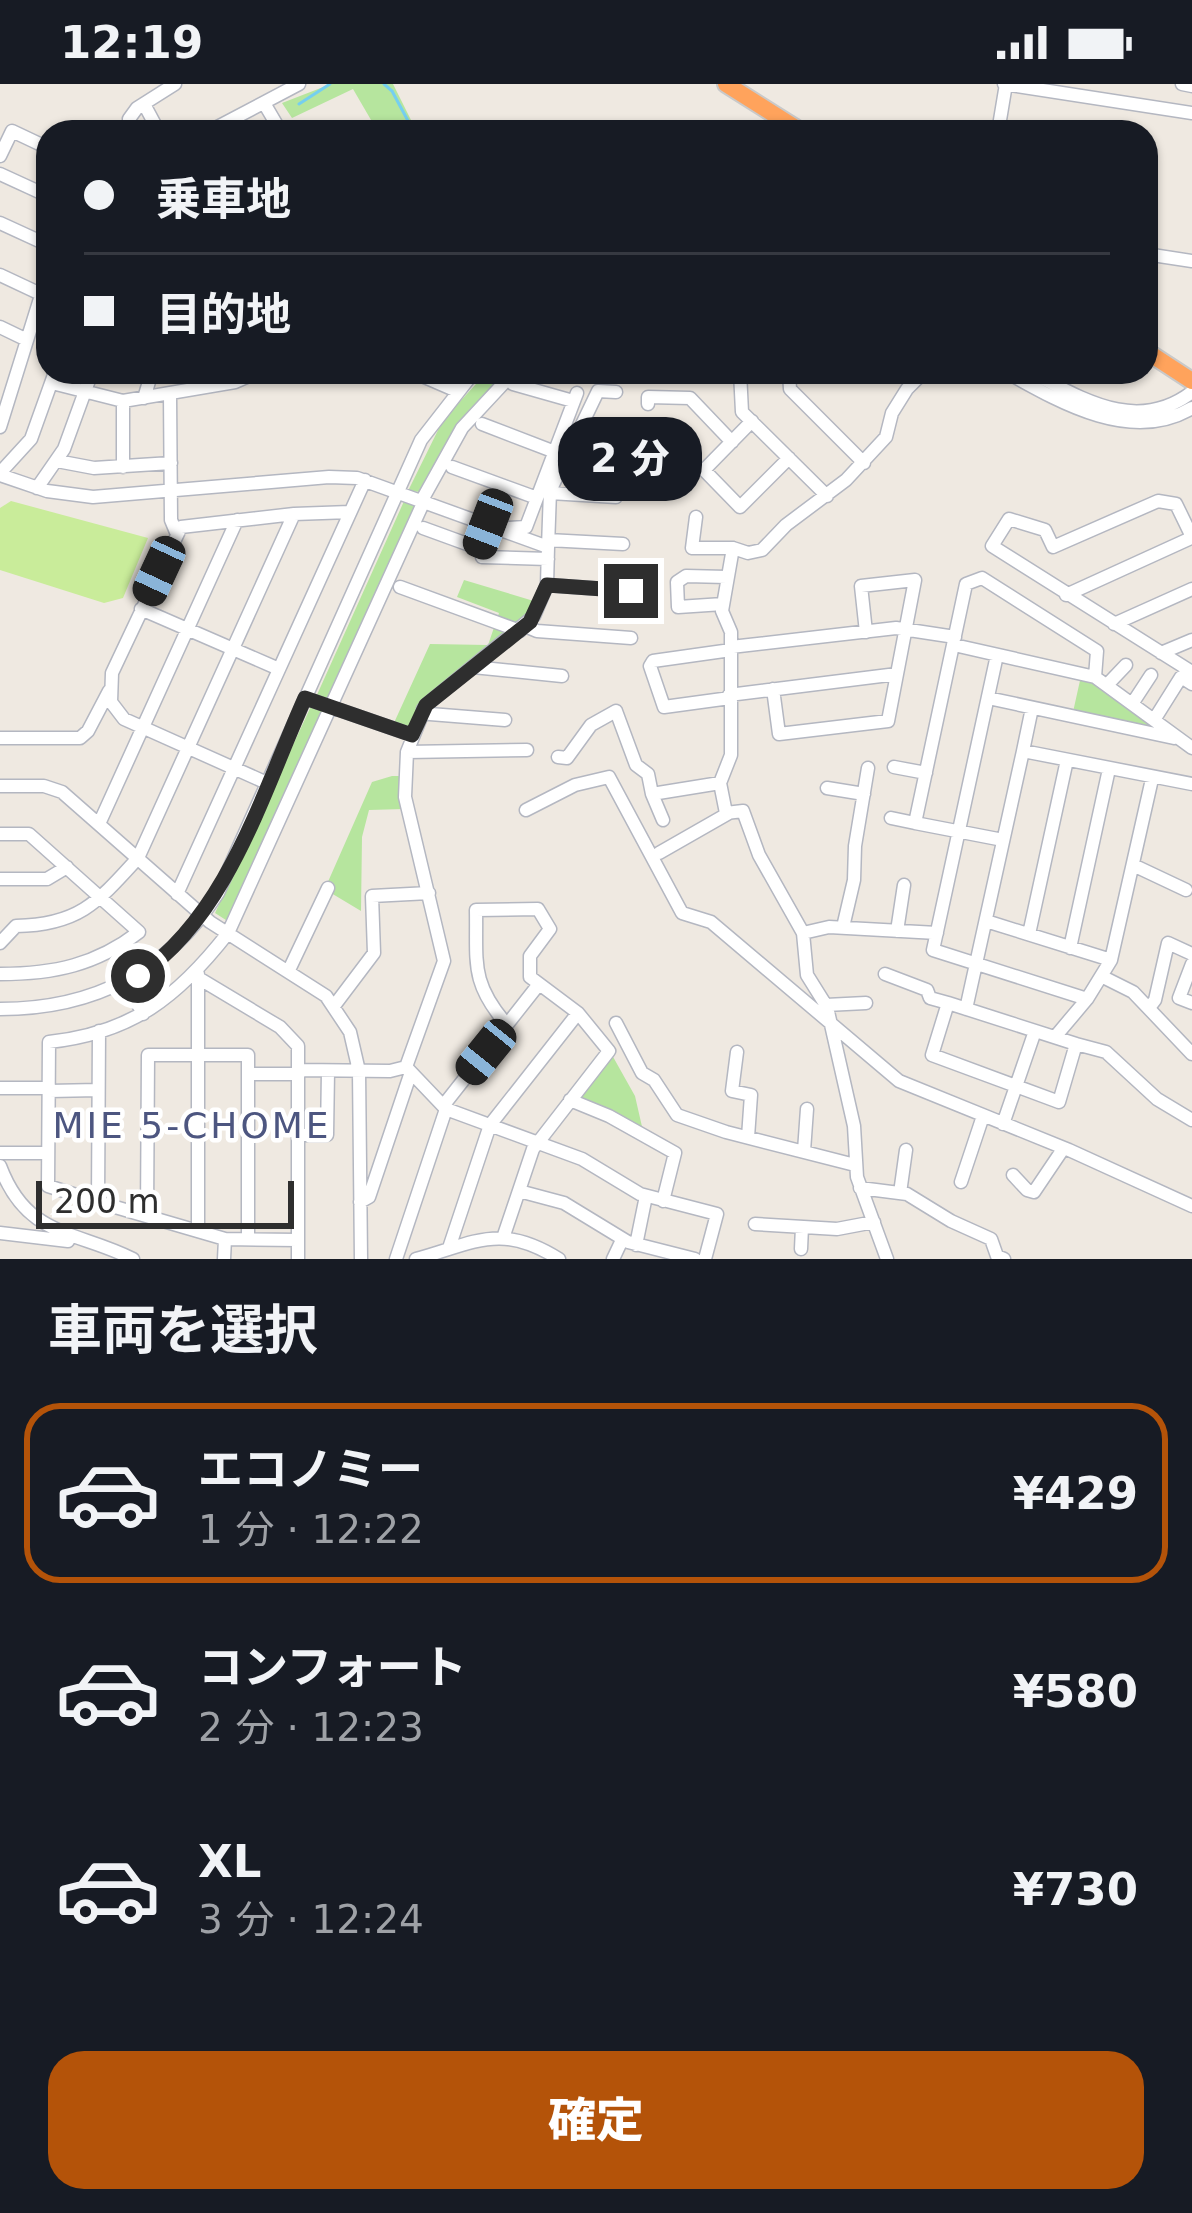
<!DOCTYPE html>
<html lang="ja">
<head>
<meta charset="utf-8">
<style>
	:root { --surface:#171b24; --page:#242831; --text:#f1f3f6; --muted:#9ea1a6; --line:#363941; --accent:#b45309 }
	body { margin:0; font-family:"DejaVu Sans","Noto Sans JP",sans-serif; background:var(--page); color:var(--text); height:100vh; display:flex; flex-direction:column; font-size:45px; white-space:nowrap }
	* { box-sizing:border-box; margin:0 }
	p { font-size:39px; color:var(--muted) }
	.icon { flex:none; width:66px; height:66px; fill:none; stroke:currentColor; stroke-width:2; stroke-linecap:round; stroke-linejoin:round }
	.map { position:relative; height:1175px; overflow:hidden }
	.sheet { display:flex; flex-direction:column; background:var(--surface); flex:1 }
	.sheet>* { flex:none }
	.top-card { position:absolute; left:36px; top:36px; width:1122px; height:264px; border-radius:36px; box-shadow:0 3px 9px #0004; display:grid; align-content:center; height:264px; padding:0 48px; background:var(--surface) }
	.scale { position:absolute; left:36px; bottom:30px; width:258px; box-sizing:border-box; padding-left:12px; border:6px solid #2e2e2e; border-top:0; font-size:33px; line-height:42px; white-space:nowrap; color:#2e2e2e; -webkit-text-stroke:9px #fff; paint-order:stroke }
	.end { position:absolute; width:54px; height:54px; margin:-27px; border:15px solid #2e2e2e; background:#fff; box-shadow:0 0 0 6px #fff }
	.from { border-radius:50% }
	.bubble { position:absolute; height:84px; border-radius:36px; background:var(--surface); box-shadow:0 3px 9px #0004; font-size:39px; font-weight:800; line-height:84px; text-align:center }
	.car { position:absolute; width:36px; height:72px; margin:-36px -18px; border-radius:15px; box-shadow:0 0 9px 3px #0007; background:linear-gradient(#222 24%,#8ab4d8 0 40%,#222 0 76%,#8ab4d8 0 86%,#222 0) }
	.top-card b { display:flex; align-items:center; gap:42px; height:114px; font-size:45px }
	.top-card b+b { border-top:3px solid var(--line) }
	.top-card i { width:30px; height:30px; background:var(--text) }
	ul { padding:0; list-style:none }
	li { display:flex; align-items:center; gap:36px; height:180px; margin:0 24px 18px; padding:0 24px; border:6px solid transparent; border-radius:36px }
	li div { flex:1 }
	li b { display:block; font-size:45px }
	li em { font-style:normal; font-weight:800 }
	li.on { border-color:var(--accent) }
	li>.icon { width:108px; height:108px; stroke-width:1.5 }
	h2 { padding:0 48px; font-size:54px; line-height:144px }
	.primary-button { display:flex; gap:24px; margin-top:auto; padding:24px 48px }
	.primary-button a { flex:1; height:138px; border-radius:36px; background:var(--accent); color:#fff; font-size:48px; font-weight:800; line-height:138px; text-align:center }
	.status { display:flex; justify-content:space-between; align-items:center; height:84px; padding:0 60px; background:var(--surface); direction:ltr }
	.status svg { height:33px; fill:currentColor }
	.map>svg:first-child { display:block }
	.green { fill:#b6e59e }
	.pitch { fill:#c9ec9a }
	.lines { fill:none; stroke-linecap:round; stroke-linejoin:round }
	.stream { stroke:#75cff0; stroke-width:3 }
	.minor-casing { stroke:#b4b7c1; stroke-width:15 }
	.highway-casing { stroke:#c9c9c9; stroke-width:20 }
	.minor { stroke:#fff; stroke-width:12 }
	.highway { stroke:#ffa35c; stroke-width:16 }
	.route { stroke:#2e2e2e; stroke-width:15 }
	.labels { text-anchor:middle; dominant-baseline:central; stroke-width:9; stroke-linejoin:round; paint-order:stroke }
	.neighbourhood-label { font-size:36px; letter-spacing:3px; fill:#4d5680; stroke:#fff }
</style>
</head>
<body>
<div class="status"><b>12:19</b><svg viewBox="0 0 49 12"><path d="M0 12V9h3v3zM5 12V6h3v6zM10 12V3h3v9zM15 12V0h3v12zM26 1h20v11H26zM47 4h2v5h-2z"/></svg></div>
<div class="map">
<svg width="1192" height="1175" viewBox="0 0 1192 1175">
	<rect width="100%" height="100%" fill="#efe9e1"/>
	<path class="green" d="M 331,0 L 393,0 L 417,48 L 378,48 L 353,5 L 292,34 L 282,19 Z
		M 487,288 L 508,288 L 473,324 L 422,408 L 408,407 L 443,336 Z
		M 405,415 L 416,421 L 330,614 L 316,613 Z
		M 464,496 L 537,518 L 533,527 L 422,619 L 411,645 L 393,641 L 430,560 L 488,561 L 499,529 L 457,513 Z
		M 1081,592 L 1087,593 L 1155,642 L 1152,645 L 1073,628 Z
		M 312,620 L 323,627 L 229,838 L 215,829 Z
		M 392,692 L 400,692 L 404,725 L 369,726 L 362,753 L 361,827 L 331,809 L 327,800 L 372,698 Z
		M 612,971 L 635,1012 L 643,1047 L 581,1016 L 580,1011 Z"/>
	<path class="pitch" d="M 11,417 L 148,454 L 123,514 L 104,519 L 0,486 L 0,424 Z"/>
	<g class="lines">
		<path class="stream" d="M 384,0 L 392,7 L 414,48
			M 299,20 L 330,0"/>
		<defs>
			<path id="minor" d="M 1004,0 L 1192,29
				M 1182,0 L 1192,2
				M 264,19 L 281,48
				M 144,20 L 159,48
				M 129,35 L 137,24 L 175,0
				M 208,48 L 299,0
				M 998,48 L 1006,0
				M 0,72 L 12,47 L 48,64
				M 0,90 L 48,112
				M 0,139 L 48,161
				M 1146,170 L 1192,177
				M 0,191 L 47,213
				M 0,243 L 27,256
				M 413,288 L 457,307
				M 740,288 L 742,328 L 827,412
				M 789,288 L 790,305 L 864,379
				M 1006,288 C 1061,319 1132,360 1192,324
				M 1030,288 C 1083,315 1137,350 1192,308
				M 52,299 L 123,317 L 235,298 L 258,288
				M 513,300 L 573,317
				M 170,310 L 171,436 L 176,448
				M 144,314 L 152,288
				M 648,320 L 648,313 L 690,314 L 732,358
				M 752,337 L 704,386 L 740,423 L 789,374
				M 482,340 L 555,368
				M 0,343 L 48,189
				M 576,354 L 662,371
				M 57,377 L 94,384 L 171,379
				M 123,383 L 123,317
				M 452,383 L 537,414
				M 0,389 L 31,355 L 55,288
				M 0,391 L 47,407 L 93,413 L 329,393 L 357,394 L 548,463 L 547,501 L 534,532 L 426,621 L 407,668 L 405,713 L 444,877 L 406,983
				M 37,404 L 64,365 L 92,288
				M 550,409 L 616,413
				M 422,416 L 462,344 L 514,288
				M 696,433 L 692,464 L 733,464
				M 493,442 L 482,473 L 548,475
				M 423,444 L 478,464
				M 506,444 L 526,443 L 577,309
				M 1192,453 L 1176,420 L 1158,417 L 1053,463 L 1045,446 L 1009,435 L 992,462 L 1192,588
				M 548,456 L 623,460
				M 548,463 L 550,407 L 598,307 L 616,308
				M 547,501 L 631,507
				M 400,503 L 520,547
				M 1066,511 L 1191,454
				M 723,520 L 678,523 L 677,498 L 686,492 L 727,493
				M 141,525 L 279,585
				M 1114,540 L 1192,505
				M 525,542 L 537,547 L 631,554
				M 954,561 L 1095,593 L 1192,664
				M 731,563 L 896,544 L 955,553
				M 1161,569 L 1192,556
				M 997,571 L 933,866 L 1087,915
				M 473,583 L 562,592
				M 1107,601 L 1126,581
				M 773,605 L 779,650 L 888,637 L 915,496 L 861,502 L 866,548
				M 729,611 L 897,590
				M 305,614 L 412,651
				M 730,614 L 664,623 L 650,582 L 653,577 L 731,566
				M 988,614 L 1174,654
				M 1132,620 L 1151,591
				M 423,625 L 430,630 L 505,636
				M 1154,636 L 1181,593 L 1192,600
				M 0,654 L 80,654 L 88,647 L 109,607
				M 1023,667 L 1032,624
				M 407,668 L 527,666
				M 558,673 L 567,674 L 591,641 L 616,627 L 636,681 L 648,690 L 652,710
				M 894,683 L 926,689
				M 267,699 L 124,635 L 111,618 L 112,589 L 181,443 L 294,430 L 350,428
				M 0,702 L 44,702 L 62,708 L 210,838 L 326,912 L 350,948 L 359,987 L 361,1175
				M 827,704 L 864,710
				M 526,726 L 575,701 L 609,693 L 682,829 L 711,838 L 899,997 L 1069,1066 L 1192,1122
				M 891,734 L 915,739
				M 663,736 L 652,710 L 720,699
				M 99,740 L 237,436
				M 0,750 L 29,750 L 139,848 C 96,881 54,890 0,890
				M 1003,756 L 915,739 L 966,500 L 982,494 L 1097,567 L 1095,593
				M 659,769 L 729,729
				M 1133,781 L 1186,806
				M 0,795 L 47,795 L 67,783
				M 177,810 L 365,396
				M 986,837 L 1111,876
				M 843,843 L 854,796 L 855,762 L 868,684
				M 897,847 L 904,801
				M 803,849 L 829,843 L 937,849
				M 1029,850 L 1067,676
				M 0,859 L 16,842 C 79,841 98,818 138,774 L 294,430
				M 1070,864 L 1109,685
				M 1192,880 L 1179,914 L 1192,919
				M 289,886 L 328,804
				M 885,890 L 927,906 L 930,914 L 948,919
				M 1103,893 L 1133,908 L 1192,970
				M 200,895 L 280,943 L 298,962 L 298,1175
				M 126,898 L 143,930
				M 948,919 L 1076,960 L 1059,1018 L 932,971 Z
				M 826,921 L 866,919
				M 334,922 L 374,869 L 372,812 L 429,809
				M 1149,924 L 1155,916 L 1168,859 L 1192,870
				M 0,925 C 93,925 167,888 218,809 L 421,356 L 474,288
				M 966,925 L 1023,667 L 1192,700
				M 616,939 L 642,989 L 654,996 L 677,1031 L 726,1048 L 855,1081
				M 99,947 L 98,1118 L 225,1155 L 298,1156
				M 1055,953 L 1087,915 L 1111,876 L 1152,695
				M 1076,960 L 1106,968 L 1157,1015 L 1192,1036
				M 737,968 L 732,1007 L 751,1011 L 748,1053
				M 406,983 L 446,1025 L 582,1075 L 640,1110 L 717,1130 L 705,1175
				M 299,986 L 390,987 L 406,983
				M 248,990 L 299,990
				M 0,1004 L 49,1004
				M 49,1007 L 98,1006
				M 570,1016 L 609,1032 L 675,1069 L 663,1117
				M 443,1022 L 539,900
				M 1003,1040 L 1035,947
				M 299,1051 L 327,1051 L 328,987
				M 804,1067 L 807,1025
				M 0,1069 L 48,1069
				M 0,1082 C 27,1154 75,1146 133,1175
				M 1013,1091 L 1027,1106 L 1034,1108 L 1063,1065
				M 961,1098 L 983,1032
				M 860,1104 L 907,1110 L 951,1137 L 991,1155 L 997,1172 L 1004,1175
				M 519,1107 L 564,1119 L 628,1158 L 695,1175
				M 900,1109 L 906,1066
				M 98,1118 L 48,1102 L 49,958 C 132,949 178,913 228,849 L 424,417
				M 360,1118 L 369,1113 L 410,991
				M 147,1132 L 148,971 L 248,971 L 248,1155
				M 755,1140 L 837,1145 L 874,1138
				M 198,1146 L 198,890
				M 0,1149 L 68,1157
				M 503,1154 L 533,1065 L 609,967 L 578,929 L 530,893 L 530,872 L 550,845 L 538,825 L 476,826 C 477,879 470,898 507,941
				M 636,1161 L 646,1112
				M 449,1164 L 490,1041 L 578,929
				M 801,1165 L 802,1143
				M 224,1175 L 225,1155
				M 396,1175 L 446,1025
				M 416,1175 C 475,1159 500,1138 559,1175
				M 613,1175 L 622,1156
				M 887,1175 L 857,1093 L 854,1042 L 827,923 L 807,891 L 803,849 L 759,771 L 743,727 L 726,729 L 720,699 L 731,671 L 731,548 L 722,527 L 733,464 L 748,469 L 762,466 L 786,441 L 846,396 L 886,353 L 892,329 L 907,305 L 924,288"/>
			<path id="highway" d="M 726,0 L 802,48
				M 1146,267 L 1192,297"/>
		</defs>
		<use href="#minor" class="minor-casing"/>
		<use href="#highway" class="highway-casing"/>
		<use href="#minor" class="minor"/>
		<use href="#highway" class="highway"/>
	</g>
	<g class="lines">
		<path class="route" d="M 138,892 C 228,831 262,710 305,614 L 412,651 L 426,621 L 530,538 L 547,501 L 631,507"/>
	</g>
	<g class="labels">
		<g class="neighbourhood-label">
			<text x="192" y="1041">MIE 5-CHOME</text>
		</g>
	</g>
</svg>
<div class="scale">200 m</div>
<i class="end from" style="left:138px;top:892px"></i>
<i class="end" style="left:631px;top:507px"></i>
<div class="bubble" style="left:558px;top:333px;width:144px">2 分</div>
<i class="car" style="left:488px;top:440px;rotate:201deg"></i>
<i class="car" style="left:159px;top:487px;rotate:205deg"></i>
<i class="car" style="left:486px;top:968px;rotate:219deg"></i>
<div class="top-card">
<b><i class="from"></i>乗車地</b>
<b><i></i>目的地</b>
</div>
</div>
<section class="sheet">
<h2>車両を選択</h2>
<ul>
<li class="on"><svg class="icon" aria-label="car" viewBox="0 0 24 24"><path d="M5 17H2v-5l4-1 3-4h7l3 4 3 1v5h-3M9 17h6M6 11h13"/><circle cx="7" cy="17" r="2"/><circle cx="17" cy="17" r="2"/></svg><div><b>エコノミー</b><p>1 分 · 12:22</p></div><em>¥429</em></li>
<li><svg class="icon" aria-label="car" viewBox="0 0 24 24"><path d="M5 17H2v-5l4-1 3-4h7l3 4 3 1v5h-3M9 17h6M6 11h13"/><circle cx="7" cy="17" r="2"/><circle cx="17" cy="17" r="2"/></svg><div><b>コンフォート</b><p>2 分 · 12:23</p></div><em>¥580</em></li>
<li><svg class="icon" aria-label="car" viewBox="0 0 24 24"><path d="M5 17H2v-5l4-1 3-4h7l3 4 3 1v5h-3M9 17h6M6 11h13"/><circle cx="7" cy="17" r="2"/><circle cx="17" cy="17" r="2"/></svg><div><b>XL</b><p>3 分 · 12:24</p></div><em>¥730</em></li>
</ul>
<div class="primary-button"><a>確定</a></div>
</section>
</body>
</html>
